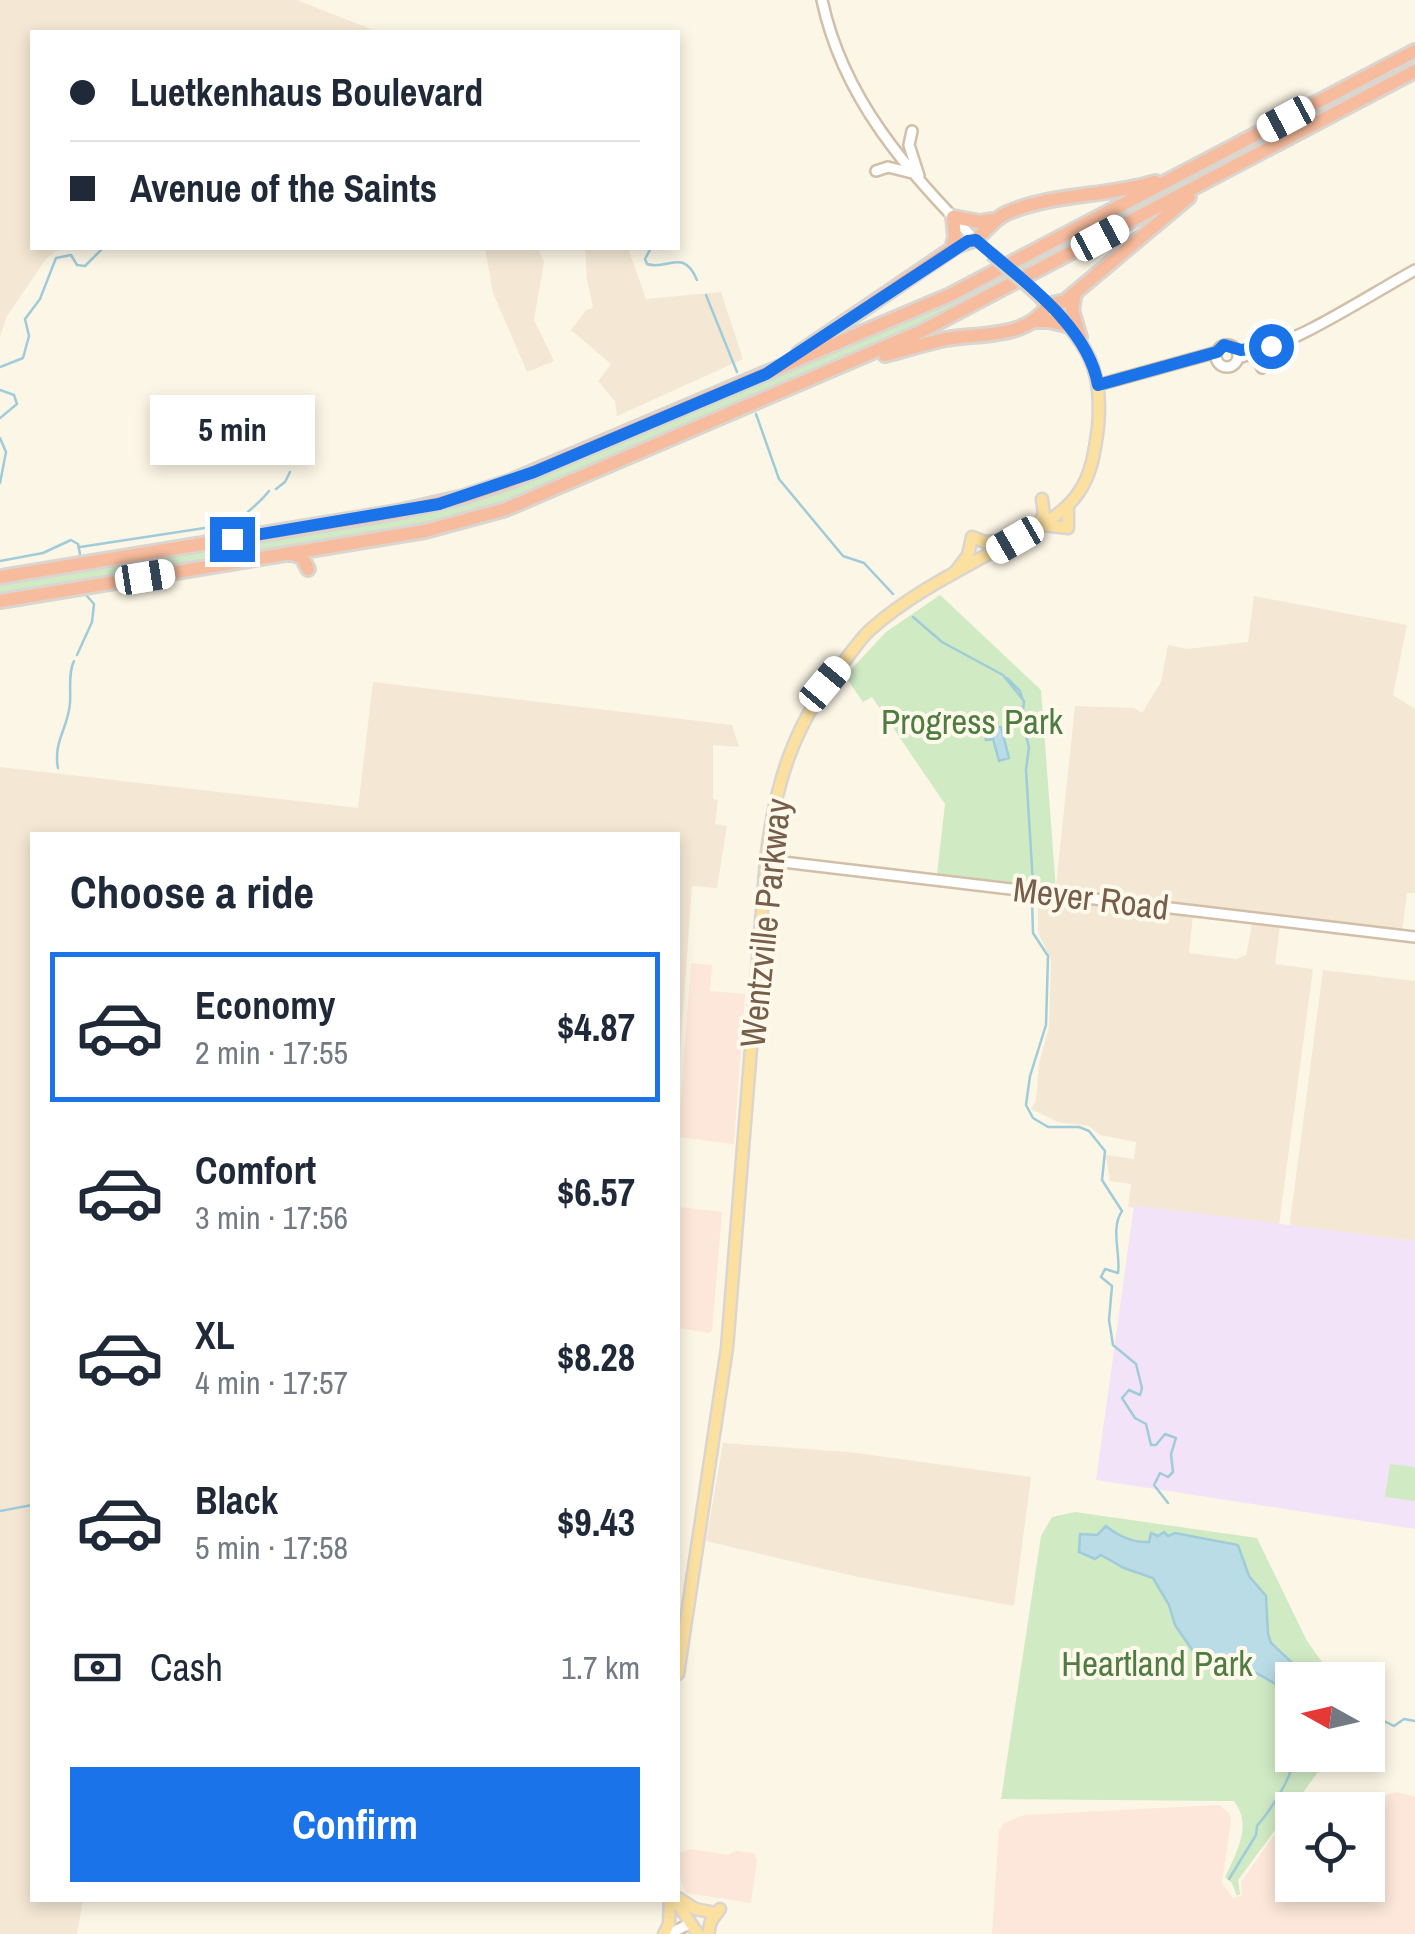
<!DOCTYPE html>
<html lang="en">
<head>
<meta charset="utf-8">
<style>
	:root { --surface:#fff; --page:#f6f6f7; --text:#1f2937; --muted:#747a83; --line:#e0e1e3; --accent:#1a73e8 }
	body { margin:0; font-family:"Archivo Narrow",sans-serif; background:var(--page); color:var(--text); height:100vh; display:flex; flex-direction:column; font-size:38px; white-space:nowrap }
	* { box-sizing:border-box; margin:0 }
	p { font-size:32px; color:var(--muted) }
	.icon { flex:none; width:55px; height:55px; fill:none; stroke:currentColor; stroke-width:2; stroke-linecap:round; stroke-linejoin:round }
	.map { position:relative; flex:1; overflow:hidden }
	.panel { position:absolute; left:30px; top:832px; width:650px; height:1070px; display:flex; flex-direction:column; background:var(--surface); border-radius:0px; box-shadow:0 5px 15px #0003 }
	.panel>* { flex:none }
	.hud { position:absolute; left:30px; top:30px; width:650px; height:220px; border-radius:0px; box-shadow:0 5px 15px #0003; display:grid; align-content:center; height:220px; padding:0 40px; background:var(--surface) }
	.needle { width:65px; rotate:278deg }
	.fabs { position:absolute; left:1275px; top:1662px; display:grid; gap:20px }
	.fabs a { display:grid; place-items:center; width:110px; height:110px; border-radius:0px; background:var(--surface); box-shadow:0 5px 15px #0003; font-size:50px }
	.end { position:absolute; width:45px; height:45px; margin:-22px; border:12px solid #1a73e8; background:#fff; box-shadow:0 0 0 5px #fff }
	.from { border-radius:50% }
	.bubble { position:absolute; height:70px; border-radius:0px; background:var(--surface); box-shadow:0 5px 15px #0003; font-size:32px; font-weight:700; line-height:70px; text-align:center }
	.car { position:absolute; width:30px; height:60px; margin:-30px -15px; border-radius:12px; box-shadow:0 0 8px 2px #0007; background:linear-gradient(#fff 24%,#345 0 40%,#fff 0 76%,#345 0 86%,#fff 0) }
	.hud b { display:flex; align-items:center; gap:35px; height:95px; font-size:38px }
	.hud b+b { border-top:2px solid var(--line) }
	.hud i { width:25px; height:25px; background:var(--text) }
	ul { padding:0; list-style:none }
	li { display:flex; align-items:center; gap:30px; height:150px; margin:0 20px 15px; padding:0 20px; border:5px solid transparent; border-radius:0px }
	li div { flex:1 }
	li b { display:block; font-size:38px }
	li em { font-style:normal; font-weight:700 }
	li.selected { border-color:var(--accent) }
	li>.icon { width:90px; height:90px; stroke-width:1.5 }
	h2 { padding:0 40px; font-size:45px; line-height:120px }
	.pay { display:flex; align-items:center; gap:25px; height:110px; padding:0 40px; font-size:38px }
	.pay p { margin-inline-start:auto }
	.primary-button { display:flex; gap:20px; margin-top:auto; padding:20px 40px }
	.primary-button a { flex:1; height:115px; border-radius:0px; background:var(--accent); color:#fff; font-size:40px; font-weight:700; line-height:115px; text-align:center }
	.map>svg:first-child { display:block }
	.residential { fill:#f4e8d4 }
	.commercial { fill:#fde7da; fill-rule:evenodd }
	.education { fill:#f3e3f9 }
	.green { fill:#d0eac4 }
	.water { fill:#badce6; stroke:#a0cbd8; stroke-width:2.5 }
	.lines { fill:none; stroke-linecap:round; stroke-linejoin:round }
	.stream { stroke:#a0cbd8; stroke-width:2.5 }
	.secondary-casing { stroke:#d1bfa9; stroke-width:14 }
	.primary-casing { stroke:#dbd5d0; stroke-width:15 }
	.highway-casing { stroke:#dbd5d0; stroke-width:18 }
	.secondary { stroke:#fff; stroke-width:9 }
	.primary { stroke:#fbe09f; stroke-width:10 }
	.highway { stroke:#f7bc9d; stroke-width:12 }
	.primary-bridge-casing { stroke:#dbd5d0; stroke-width:15; stroke-linecap:butt }
	.primary-bridge { stroke:#fbe09f; stroke-width:10 }
	.route { stroke:#1a73e8; stroke-width:12 }
	.labels { text-anchor:middle; dominant-baseline:central; stroke-width:8; stroke-linejoin:round; paint-order:stroke }
	.park-label { font-size:35px; fill:#4e7c42; stroke:#fff9ec }
	.street-label { font-size:35px; fill:#765e4a; stroke:#fff9ec }
</style>
</head>
<body>
<div class="map">
<svg width="1415" height="1934" viewBox="0 0 1415 1934">
	<rect width="100%" height="100%" fill="#fcf6e6"/>
	<path class="residential" d="M 0,0 L 297,0 L 378,32 L 32,32 L 32,248 L 60,248 L 46,259 L 7,316 L 0,337 Z
		M 485,248 L 538,248 L 544,262 L 534,320 L 554,361 L 527,372 L 493,293 Z
		M 585,248 L 628,248 L 646,299 L 721,292 L 743,359 L 617,416 L 615,401 L 598,381 L 611,364 L 571,330 L 586,310 L 593,308 L 587,279 Z
		M 1254,596 L 1407,625 L 1393,695 L 1415,709 L 1415,893 L 1407,893 L 1402,931 L 1056,886 L 1075,706 L 1134,708 L 1142,713 L 1161,682 L 1168,645 L 1187,649 L 1248,642 Z
		M 373,682 L 732,725 L 739,747 L 713,745 L 713,799 L 718,800 L 715,824 L 727,826 L 717,888 L 692,886 L 678,1080 L 678,835 L 32,835 L 32,1900 L 83,1900 L 77,1934 L 0,1934 L 0,767 L 358,808 Z
		M 1038,895 L 1193,915 L 1189,953 L 1236,959 L 1246,955 L 1252,924 L 1280,926 L 1275,964 L 1313,969 L 1279,1225 L 1128,1207 L 1131,1184 L 1110,1181 L 1106,1155 L 1134,1159 L 1136,1142 L 1100,1135 L 1089,1126 L 1058,1122 L 1031,1109 L 1036,1101 L 1039,1064 L 1049,1027 L 1051,960 L 1038,932 Z
		M 1323,970 L 1415,981 L 1415,1241 L 1291,1226 L 1290,1222 Z
		M 723,1443 L 849,1452 L 1031,1477 L 1014,1606 L 858,1577 L 706,1541 Z"/>
	<path class="commercial" d="M 691,963 L 712,965 L 710,991 L 745,994 L 734,1144 L 678,1137 Z
		M 678,1207 L 722,1212 L 712,1331 L 708,1333 L 678,1328 Z
		M 1397,1792 L 1415,1797 L 1415,1934 L 992,1934 L 999,1831 L 1004,1823 L 1024,1815 L 1219,1805 L 1229,1813 L 1231,1820 L 1222,1883 L 1233,1898 L 1242,1895 L 1241,1882 L 1298,1801 L 1309,1801 L 1324,1809 ZM 1368,1810 L 1368,1885 L 1292,1885 L 1292,1810 Z
		M 691,1849 L 728,1855 L 735,1851 L 754,1853 L 757,1860 L 751,1903 L 686,1893 L 681,1882 L 678,1853 Z"/>
	<path class="education" d="M 1134,1205 L 1415,1241 L 1415,1529 L 1096,1480 Z"/>
	<path class="green" d="M 1415,57 L 1415,68 L 906,333 L 505,504 L 457,519 L 0,597 L 0,580 L 439,507 L 1035,258 Z
		M 940,595 L 1041,690 L 1056,890 L 937,874 L 945,804 L 872,697 L 863,702 L 845,676 L 886,632 Z
		M 1390,1464 L 1415,1467 L 1415,1501 L 1385,1497 Z
		M 1075,1512 L 1257,1538 L 1307,1641 L 1335,1680 L 1292,1680 L 1292,1755 L 1330,1756 L 1238,1880 L 1240,1894 L 1237,1896 L 1232,1883 L 1225,1877 C 1236,1853 1253,1826 1234,1801 L 1001,1799 L 1041,1536 L 1052,1517 Z"/>
	<path class="water" d="M 1001,727 L 1009,758 L 999,761 L 993,739 L 986,740 L 984,730 Z
		M 1106,1526 C 1118,1536 1134,1543 1149,1542 L 1151,1533 L 1158,1536 L 1164,1532 L 1168,1536 L 1175,1533 L 1238,1545 L 1249,1576 L 1266,1596 L 1268,1634 L 1271,1643 L 1303,1673 L 1321,1680 L 1292,1680 L 1292,1694 C 1263,1676 1230,1656 1193,1651 L 1175,1625 L 1169,1605 L 1153,1578 L 1124,1568 L 1101,1555 L 1095,1559 L 1079,1552 L 1080,1534 L 1097,1535 Z"/>
	<g class="lines">
		<path class="stream" d="M 651,248 L 645,259 L 647,264 C 668,271 683,247 697,280
			M 706,295 L 737,372
			M 0,367 L 23,358 L 29,336 L 25,319 L 40,299 L 56,258 L 71,255 L 77,265 L 85,266 L 103,248
			M 0,390 L 14,395 L 17,404 L 0,418
			M 756,414 L 779,479 L 843,556 L 864,563 L 893,594
			M 0,438 L 6,452 L 0,483
			M 276,489 L 285,482 L 290,472
			M 80,547 L 231,524 C 238,522 264,498 269,491
			M 0,561 L 43,553 L 71,540 L 78,544 L 80,554
			M 913,617 L 942,642 L 1003,675 L 1024,701 L 1022,721 L 1029,747 L 1026,770 L 1033,884
			M 77,655 L 92,622 L 94,604 L 87,596
			M 1007,678 L 1020,691 L 1022,698
			M 58,768 C 53,741 68,729 70,703 C 71,690 68,673 74,661
			M 1032,897 L 1033,933 L 1048,956 L 1046,1025 L 1030,1076 L 1026,1105 L 1033,1118 L 1048,1127 L 1079,1127 L 1089,1131 L 1105,1151 L 1102,1180 L 1122,1211 C 1110,1229 1121,1254 1118,1273 L 1105,1269 L 1101,1277 L 1112,1286 L 1109,1320 L 1113,1345 L 1136,1364 L 1142,1388 L 1140,1395 L 1129,1390 L 1122,1398 L 1135,1418 L 1146,1424 L 1151,1445 L 1156,1445 L 1165,1434 L 1176,1438 L 1171,1454 L 1173,1472 L 1168,1477 L 1160,1473 L 1154,1485 L 1168,1503
			M 0,1511 L 32,1505
			M 1368,1713 L 1394,1726 L 1404,1719 L 1415,1721
			M 1229,1879 L 1256,1835 L 1257,1826 C 1268,1813 1294,1776 1292,1761 L 1297,1757 L 1303,1759 L 1305,1755"/>
		<defs>
			<path id="secondary" d="M 822,0 C 843,99 907,170 975,240
				M 912,131 L 909,145 L 919,176
				M 876,171 L 888,167 L 912,173
				M1216 356a11 11 0 1 1 22 0a11 11 0 1 1-22 0Z
				M 1238,358 C 1300,342 1359,301 1415,270
				M 1262,368 L 1258,361 L 1265,350
				M 1098,385 L 1217,352
				M 766,860 L 1415,937
				M 669,1934 L 689,1924"/>
			<path id="primary" d="M 1042,525 L 1068,528 L 1068,506
				M 1036,527 L 1044,515 L 1042,499
				M 956,571 L 968,555 L 972,537 L 985,542 L 1010,540
				M 678,1674 L 727,1348 L 766,860 C 775,781 795,721 846,659 C 854,649 861,638 870,630 C 911,593 964,568 1012,541 C 1036,528 1063,516 1079,492 C 1092,473 1095,450 1098,427 C 1104,358 1080,336 1033,291
				M 678,1898 L 695,1909 L 711,1912
				M 675,1900 L 698,1934
				M 664,1934 L 669,1924 L 670,1900
				M 708,1934 L 711,1921 L 720,1909"/>
			<path id="highway" d="M 952,249 L 955,237 L 953,217 L 980,222 L 991,220
				M 1075,293 L 1072,310 L 1080,337
				M 1034,321 L 1049,321 L 1070,326
				M 799,353 L 955,247 C 962,243 972,242 977,238 C 988,230 993,219 1007,213 C 1053,193 1106,197 1155,182
				M 885,355 C 905,350 926,343 946,339 C 979,333 1028,339 1048,305 L 1065,301 L 1189,197
				M 289,553 L 302,557 L 308,569
				M 0,577 L 397,512 L 463,497 L 511,481 L 950,295 L 1415,51
				M 0,601 L 425,531 L 506,509 L 922,331 L 1415,71"/>
		</defs>
		<use href="#secondary" class="secondary-casing"/>
		<use href="#primary" class="primary-casing"/>
		<use href="#highway" class="highway-casing"/>
		<use href="#secondary" class="secondary"/>
		<use href="#primary" class="primary"/>
		<use href="#highway" class="highway"/>
		<defs>
			<path id="primary-bridge" d="M 991,254 L 1033,291"/>
		</defs>
		<use href="#primary-bridge" class="primary-bridge-casing"/>
		<use href="#primary-bridge" class="primary-bridge"/>
	</g>
	<g class="lines">
		<path class="route" d="M 232,539 L 439,504 L 534,472 L 766,374 L 968,241 L 976,240 C 1019,278 1088,325 1098,385 L 1217,352 L 1224,345 L 1241,350 L 1271,346"/>
	</g>
	<g class="labels">
		<g class="park-label">
			<text x="972" y="721">Progress Park</text>
			<text x="1157" y="1663">Heartland Park</text>
		</g>
		<g class="street-label">
			<text transform="translate(1091 898) rotate(7)">Meyer Road</text>
			<text transform="translate(765 923) rotate(-84)">Wentzville Parkway</text>
		</g>
	</g>
</svg>
<div class="fabs">
<a><svg class="needle" viewBox="-14 -14 28 28"><path d="M0-13l5 13h-10z" fill="#e53935"/><path d="M0 13l5-13h-10z" fill="#747a83"/></svg></a>
<a><svg class="icon" aria-label="locate" viewBox="0 0 24 24"><circle cx="12" cy="12" r="6"/><path d="M12 2v4M12 18v4M2 12h4M18 12h4"/></svg></a>
</div>
<i class="end from" style="left:1271px;top:346px"></i>
<i class="end" style="left:232px;top:539px"></i>
<div class="bubble" style="left:150px;top:395px;width:165px">5 min</div>
<i class="car" style="left:1286px;top:119px;rotate:242deg"></i>
<i class="car" style="left:1100px;top:238px;rotate:62deg"></i>
<i class="car" style="left:1015px;top:540px;rotate:240deg"></i>
<i class="car" style="left:145px;top:577px;rotate:81deg"></i>
<i class="car" style="left:825px;top:684px;rotate:40deg"></i>
<div class="hud">
<b><i class="from"></i>Luetkenhaus Boulevard</b>
<b><i></i>Avenue of the Saints</b>
</div>
<section class="panel">
<h2>Choose a ride</h2>
<ul>
<li class="selected"><svg class="icon" aria-label="car" viewBox="0 0 24 24"><path d="M5 17H2v-5l4-1 3-4h7l3 4 3 1v5h-3M9 17h6M6 11h13"/><circle cx="7" cy="17" r="2"/><circle cx="17" cy="17" r="2"/></svg><div><b>Economy</b><p>2 min · 17:55</p></div><em>$4.87</em></li>
<li><svg class="icon" aria-label="car" viewBox="0 0 24 24"><path d="M5 17H2v-5l4-1 3-4h7l3 4 3 1v5h-3M9 17h6M6 11h13"/><circle cx="7" cy="17" r="2"/><circle cx="17" cy="17" r="2"/></svg><div><b>Comfort</b><p>3 min · 17:56</p></div><em>$6.57</em></li>
<li><svg class="icon" aria-label="car" viewBox="0 0 24 24"><path d="M5 17H2v-5l4-1 3-4h7l3 4 3 1v5h-3M9 17h6M6 11h13"/><circle cx="7" cy="17" r="2"/><circle cx="17" cy="17" r="2"/></svg><div><b>XL</b><p>4 min · 17:57</p></div><em>$8.28</em></li>
<li><svg class="icon" aria-label="car" viewBox="0 0 24 24"><path d="M5 17H2v-5l4-1 3-4h7l3 4 3 1v5h-3M9 17h6M6 11h13"/><circle cx="7" cy="17" r="2"/><circle cx="17" cy="17" r="2"/></svg><div><b>Black</b><p>5 min · 17:58</p></div><em>$9.43</em></li>
</ul>
<div class="pay"><svg class="icon" aria-label="cash" viewBox="0 0 24 24"><path d="M3 7h18v10H3z"/><circle cx="12" cy="12" r="2"/></svg>Cash<p>1.7 km</p></div>
<div class="primary-button"><a>Confirm</a></div>
</section>
</div>
</body>
</html>
